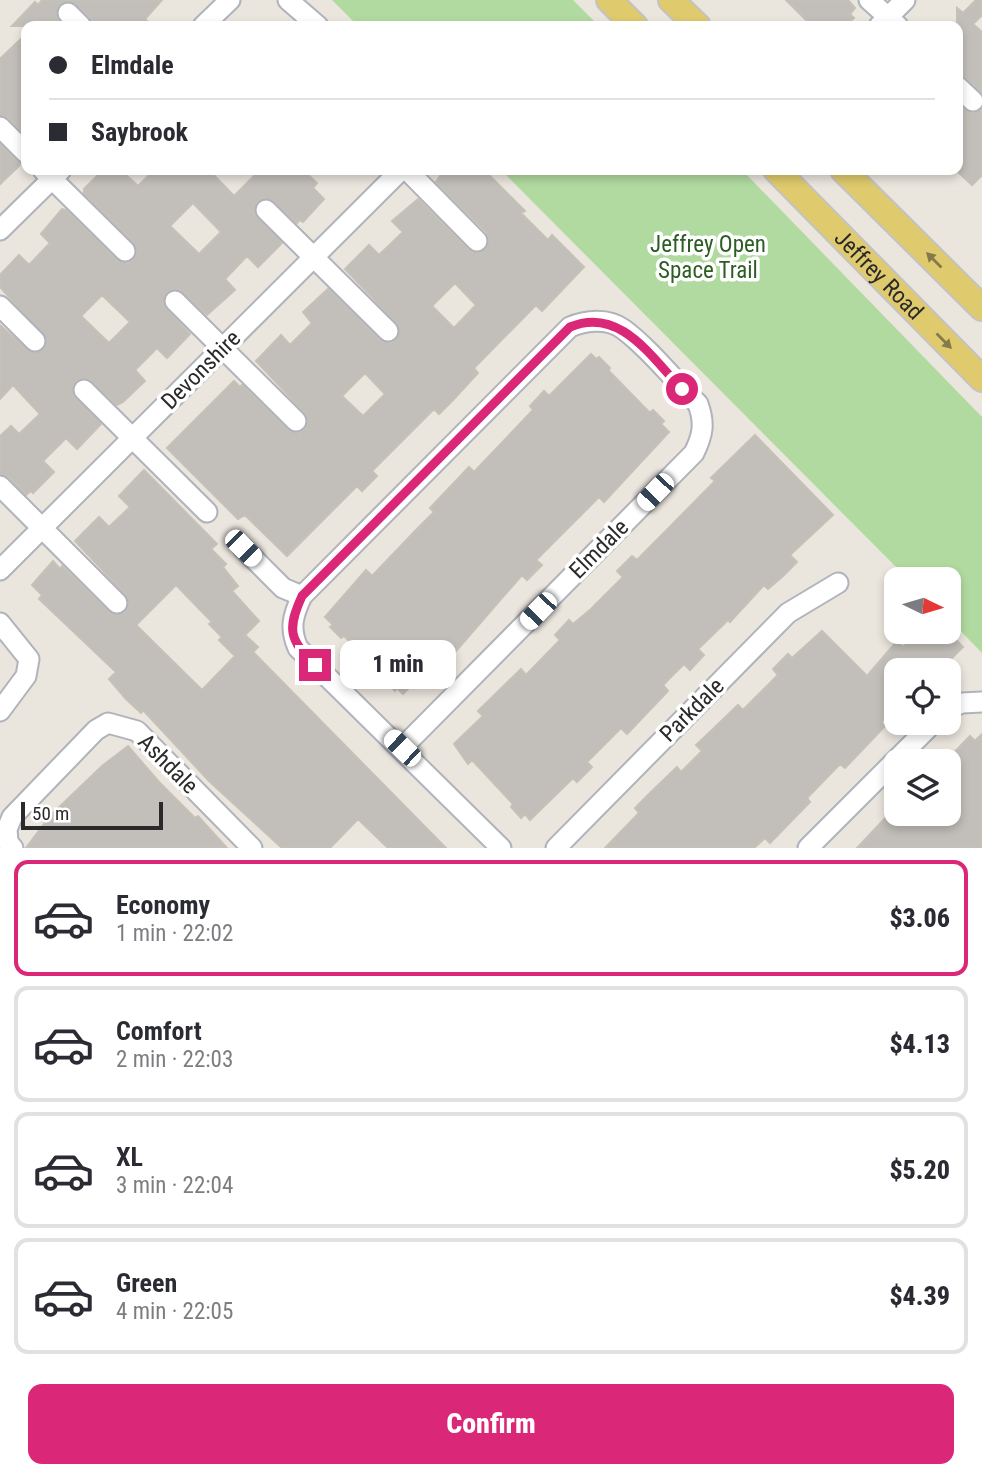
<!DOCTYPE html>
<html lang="en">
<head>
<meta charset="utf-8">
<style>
	:root { --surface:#fff; --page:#f2f2f3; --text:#2b2b33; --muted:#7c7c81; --line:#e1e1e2; --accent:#db2777 }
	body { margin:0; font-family:"Roboto Condensed",sans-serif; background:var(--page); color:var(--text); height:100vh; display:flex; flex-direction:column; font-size:26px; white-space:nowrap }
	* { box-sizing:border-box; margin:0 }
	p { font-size:23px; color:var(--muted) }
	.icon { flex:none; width:38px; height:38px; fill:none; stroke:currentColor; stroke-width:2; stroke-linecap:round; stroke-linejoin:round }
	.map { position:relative; height:848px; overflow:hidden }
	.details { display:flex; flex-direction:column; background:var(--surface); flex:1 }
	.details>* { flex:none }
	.banner { position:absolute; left:21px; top:21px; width:942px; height:154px; border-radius:14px; box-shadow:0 4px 10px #0003; display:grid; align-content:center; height:154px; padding:0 28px; background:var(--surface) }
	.needle { width:46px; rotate:95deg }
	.fabs { position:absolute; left:884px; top:567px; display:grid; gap:14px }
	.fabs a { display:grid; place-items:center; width:77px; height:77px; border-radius:14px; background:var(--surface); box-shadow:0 4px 10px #0003; font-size:35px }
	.scale { position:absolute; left:21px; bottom:18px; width:142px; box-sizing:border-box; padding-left:7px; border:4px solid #2a2a2a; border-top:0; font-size:19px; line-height:24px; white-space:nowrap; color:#2a2a2a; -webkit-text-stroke:5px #fff; paint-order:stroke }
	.end { position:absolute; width:32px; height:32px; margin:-16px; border:9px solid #db2777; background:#fff; box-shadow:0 0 0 4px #fff }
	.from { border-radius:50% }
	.bubble { position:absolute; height:49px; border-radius:14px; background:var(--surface); box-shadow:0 4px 10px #0003; font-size:23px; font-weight:800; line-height:49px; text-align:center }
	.car { position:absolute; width:21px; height:42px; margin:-21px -10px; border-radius:9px; box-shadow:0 0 5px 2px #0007; background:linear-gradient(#fff 24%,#345 0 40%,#fff 0 76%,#345 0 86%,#fff 0) }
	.banner b { display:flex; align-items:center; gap:24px; height:66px; font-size:26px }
	.banner b+b { border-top:2px solid var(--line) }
	.banner i { width:18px; height:18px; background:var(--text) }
	ul { padding:12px 0 0; list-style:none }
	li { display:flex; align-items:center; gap:21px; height:116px; margin:0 14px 10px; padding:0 14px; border:4px solid var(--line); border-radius:14px }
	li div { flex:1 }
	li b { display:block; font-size:26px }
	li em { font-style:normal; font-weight:800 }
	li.selected { border-color:var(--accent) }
	li>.icon { width:63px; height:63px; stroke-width:1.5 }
	.button { display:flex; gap:14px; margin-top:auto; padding:14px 28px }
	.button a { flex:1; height:80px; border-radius:14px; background:var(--accent); color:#fff; font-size:28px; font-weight:800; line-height:80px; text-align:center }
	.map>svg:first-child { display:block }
	.green { fill:#b1daa0 }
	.building { fill:#c2bfba; stroke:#c5c1b7; stroke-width:2; fill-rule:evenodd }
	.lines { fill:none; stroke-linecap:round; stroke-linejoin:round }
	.minor-casing { stroke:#b1b3bc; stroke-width:23 }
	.major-casing { stroke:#c3c3c3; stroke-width:28 }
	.minor { stroke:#fff; stroke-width:19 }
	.major { stroke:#dfca6d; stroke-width:24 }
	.oneway { fill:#847a4c }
	.route { stroke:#db2777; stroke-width:9 }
	.labels { text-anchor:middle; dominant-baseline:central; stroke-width:7; stroke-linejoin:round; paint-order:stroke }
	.park-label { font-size:23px; fill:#2c5d23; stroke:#fff }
	.street-label { font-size:23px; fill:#2a2a2a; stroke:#fff }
</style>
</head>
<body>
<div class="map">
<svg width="982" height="848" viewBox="0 0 982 848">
	<rect width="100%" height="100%" fill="#eae5dd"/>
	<path class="green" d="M 332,0 L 573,0 L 599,26 L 358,26 Z
		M 501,170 L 742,170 L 982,417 L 982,653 L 949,619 L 948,579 L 908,579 Z"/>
	<path class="building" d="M 42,0 L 162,0 L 145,19 L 152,26 L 93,26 L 90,17 L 70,1 L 60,4 L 56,11 L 56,17 L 64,26 L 12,26 L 35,2 L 38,5 Z
		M 786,0 L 848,0 L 855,8 L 850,14 L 854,18 L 845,26 L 812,26 Z
		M 976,0 L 982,0 L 982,15 L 973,24 L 982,32 L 982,93 L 965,77 L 957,74 L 957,8 L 963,13 Z
		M 26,34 L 26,136 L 9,118 L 0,115 L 0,59 Z
		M 957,103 L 970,113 L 982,109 L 982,175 L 972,185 L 957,171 Z
		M 0,144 L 21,164 L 0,184 Z
		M 103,170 L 121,170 L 138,186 L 154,170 L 209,170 L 234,196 L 260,170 L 303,170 L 317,183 L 313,188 L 324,199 L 303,222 L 300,220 L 297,223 L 274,201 L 263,198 L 258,201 L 254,214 L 282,243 L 258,267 L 247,256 L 225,279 L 235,290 L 207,315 L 179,289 L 166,293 L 163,304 L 166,309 L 190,334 L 167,358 L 157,348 L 135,370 L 145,381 L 123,402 L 117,405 L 88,378 L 76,381 L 72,388 L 75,398 L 101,424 L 77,449 L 66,438 L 43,461 L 54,472 L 33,493 L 31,491 L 26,495 L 9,477 L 0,474 L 0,436 L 11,426 L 19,434 L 40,414 L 13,385 L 0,399 L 0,325 L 31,353 L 43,350 L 47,339 L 0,287 L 0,275 L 19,255 L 29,265 L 50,243 L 41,234 L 62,209 L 66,210 L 117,260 L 128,263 L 134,259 L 137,253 L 134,243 L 84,193 L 84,189 ZM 193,203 L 221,232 L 199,254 L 170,226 ZM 102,295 L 130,322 L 109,343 L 81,316 Z
		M 444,170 L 484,170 L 525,211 L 521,213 L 548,240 L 552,235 L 584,267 L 542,311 L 536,305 L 474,368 L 478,373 L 454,399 L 439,414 L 434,409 L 372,471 L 377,476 L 362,491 L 357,486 L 287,556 L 245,515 L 238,519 L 167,448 L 234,381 L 240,387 L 242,385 L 288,430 L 299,433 L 304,430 L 308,423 L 305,413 L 256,361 L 281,335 L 290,345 L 312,323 L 303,312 L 328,289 L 380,340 L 391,343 L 397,339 L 400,328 L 397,323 L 345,269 L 369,245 L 379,255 L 403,232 L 392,221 L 418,199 L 469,250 L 479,253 L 486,249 L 489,239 L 486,232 L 436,182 ZM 455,283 L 476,305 L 454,328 L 432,306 ZM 365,373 L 385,394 L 363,416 L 342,396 Z
		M 591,354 L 596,359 L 599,357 L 610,368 L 608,370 L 650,413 L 653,410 L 664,421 L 661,424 L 669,432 L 604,502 L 599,497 L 536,560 L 542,565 L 527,580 L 522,575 L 450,658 L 444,652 L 403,694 L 397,688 L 395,691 L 384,680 L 387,677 L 344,636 L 341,638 L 330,627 L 333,625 L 325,617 L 366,570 L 372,576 L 418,528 L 434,512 L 430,508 L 469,467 L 474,472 L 533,410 L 530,406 L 544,391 L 549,396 Z
		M 755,435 L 833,515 L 790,555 L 797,562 L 782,577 L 768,589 L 764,585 L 730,622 L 728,620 L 698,649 L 704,655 L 690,670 L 684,664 L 663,685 L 668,691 L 627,734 L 621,728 L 587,762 L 592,767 L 577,782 L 573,778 L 530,820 L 525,814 L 521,818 L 511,807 L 513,804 L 472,760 L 468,764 L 454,744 L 483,716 L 478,711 L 521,669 L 526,675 L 560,640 L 555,635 L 569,620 L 573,624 L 591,609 L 623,577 L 617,571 L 632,556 L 637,560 L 715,481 L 711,478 Z
		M 144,470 L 217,544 L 211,549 L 226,564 L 223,567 L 238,586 L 232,591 L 259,621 L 245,635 L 258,647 L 253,652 L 446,848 L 388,848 L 358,819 L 330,848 L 282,848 L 209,781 L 143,710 L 141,713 L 126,699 L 109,679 L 116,672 L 39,599 L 42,595 L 32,585 L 53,561 L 60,569 L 62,566 L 109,612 L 119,615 L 126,611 L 129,605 L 126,595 L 75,541 L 99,517 L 109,527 L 130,507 L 119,496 ZM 176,585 L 212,622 L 209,624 L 222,637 L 219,640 L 235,656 L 202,690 L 136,625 Z
		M 822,631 L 867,676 L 897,641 L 903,647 L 918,632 L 948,632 L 963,647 L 940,670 L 925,658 L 913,670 L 896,670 L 896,706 L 881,722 L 885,726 L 845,768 L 840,764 L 807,798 L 810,802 L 770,843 L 765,838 L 754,848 L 605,848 L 639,813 L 635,808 L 650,793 L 677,767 L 681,772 L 702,751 L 696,745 L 712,730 L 738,705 L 743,710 L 778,675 L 773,669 L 788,654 L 792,658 Z
		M 982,734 L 982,848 L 857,848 L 889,814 L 948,814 L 948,775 L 955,769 L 946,761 L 970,736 L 975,741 Z
		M 128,746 L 159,782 L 195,818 L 198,816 L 227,848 L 26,848 L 50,816 L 102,766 Z"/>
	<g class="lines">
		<defs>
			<path id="minor" d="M 288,0 L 318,26
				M 869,0 L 898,26
				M 68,13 L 81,26
				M 203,26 L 230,0
				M 879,26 L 905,0
				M 957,86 L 973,101
				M 0,127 L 26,153
				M 43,170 L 125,251
				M 407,170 L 477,241
				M 266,210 L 388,331
				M 0,230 L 61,170
				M 175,301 L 296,421
				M 0,306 L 35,341
				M 84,390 L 207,512
				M 0,486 L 117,603
				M 243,548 L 283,588 L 302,596
				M 0,570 L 401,170
				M 0,623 L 29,659 L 26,676 L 0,711
				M 948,709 L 962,703 L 982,702
				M 402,748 L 694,453 C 703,435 705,423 698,404 C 674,380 650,349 623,329 C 608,318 586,320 570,327 L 302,596 C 293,615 289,628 298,648 L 501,848
				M 13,848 L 8,842 L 7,829 L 12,817 L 96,730 L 108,723 L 137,731 L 252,848
				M 556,848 L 788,613 L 838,583
				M 808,848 L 933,723"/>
			<g id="major">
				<path d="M 609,0 L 635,26"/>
				<path d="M 671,0 L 698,26"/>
				<path id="s1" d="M 776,170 L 982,379"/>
				<path d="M 843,170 L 982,308"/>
			</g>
		</defs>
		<use href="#minor" class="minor-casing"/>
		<use href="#major" class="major-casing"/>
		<use href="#minor" class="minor"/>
		<use href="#major" class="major"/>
	</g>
	<defs><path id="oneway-solid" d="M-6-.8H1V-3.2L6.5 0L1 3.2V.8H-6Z" transform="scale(1.75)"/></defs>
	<g class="oneway">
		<use href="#oneway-solid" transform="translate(934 260) rotate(-135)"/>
		<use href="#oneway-solid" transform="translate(944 341) rotate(45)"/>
	</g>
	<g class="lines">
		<path class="route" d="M 315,665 C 289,640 287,629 302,596 L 570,327 C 620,306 651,357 682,389"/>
	</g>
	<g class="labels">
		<g class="park-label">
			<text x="708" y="244">Jeffrey Open<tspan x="708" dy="26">Space Trail</tspan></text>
		</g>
		<g class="street-label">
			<text stroke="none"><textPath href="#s1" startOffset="147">Jeffrey Road</textPath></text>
			<text transform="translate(201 370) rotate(-45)">Devonshire</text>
			<text transform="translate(599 549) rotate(-45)">Elmdale</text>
			<text transform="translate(692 710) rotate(-45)">Parkdale</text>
			<text transform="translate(168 764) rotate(45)">Ashdale</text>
		</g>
	</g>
</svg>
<div class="fabs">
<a><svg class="needle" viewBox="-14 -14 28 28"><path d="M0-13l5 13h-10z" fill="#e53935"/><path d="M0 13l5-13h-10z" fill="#7c7c81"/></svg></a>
<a><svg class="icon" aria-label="locate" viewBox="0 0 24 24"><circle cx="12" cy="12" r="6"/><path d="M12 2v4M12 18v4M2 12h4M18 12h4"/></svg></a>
<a><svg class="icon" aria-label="layers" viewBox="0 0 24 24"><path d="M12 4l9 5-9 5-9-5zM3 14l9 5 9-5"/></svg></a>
</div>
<div class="scale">50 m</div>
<i class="end from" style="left:682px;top:389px"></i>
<i class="end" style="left:315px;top:665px"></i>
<div class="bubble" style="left:340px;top:640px;width:116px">1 min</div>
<i class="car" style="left:655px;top:492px;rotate:224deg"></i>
<i class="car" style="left:243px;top:548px;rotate:135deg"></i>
<i class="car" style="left:538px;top:611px;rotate:224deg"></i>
<i class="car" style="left:402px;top:748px;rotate:314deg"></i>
<div class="banner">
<b><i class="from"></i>Elmdale</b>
<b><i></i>Saybrook</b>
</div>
</div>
<section class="details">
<ul>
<li class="selected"><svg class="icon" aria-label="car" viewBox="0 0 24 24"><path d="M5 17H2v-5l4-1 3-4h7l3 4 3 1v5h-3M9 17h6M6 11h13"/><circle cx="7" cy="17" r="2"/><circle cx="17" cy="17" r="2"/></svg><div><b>Economy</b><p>1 min · 22:02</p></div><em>$3.06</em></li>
<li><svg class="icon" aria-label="car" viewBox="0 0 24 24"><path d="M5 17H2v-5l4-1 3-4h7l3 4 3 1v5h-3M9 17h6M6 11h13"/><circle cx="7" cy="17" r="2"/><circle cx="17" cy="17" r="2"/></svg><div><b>Comfort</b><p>2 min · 22:03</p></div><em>$4.13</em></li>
<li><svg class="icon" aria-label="car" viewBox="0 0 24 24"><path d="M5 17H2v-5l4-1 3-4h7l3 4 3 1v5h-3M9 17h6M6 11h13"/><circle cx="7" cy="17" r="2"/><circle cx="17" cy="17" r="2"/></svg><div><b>XL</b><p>3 min · 22:04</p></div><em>$5.20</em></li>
<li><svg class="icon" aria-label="car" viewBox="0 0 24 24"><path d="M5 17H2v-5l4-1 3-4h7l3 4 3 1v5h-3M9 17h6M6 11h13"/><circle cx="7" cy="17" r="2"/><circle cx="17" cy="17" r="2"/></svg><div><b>Green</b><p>4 min · 22:05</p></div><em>$4.39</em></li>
</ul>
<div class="button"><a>Confirm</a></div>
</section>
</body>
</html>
